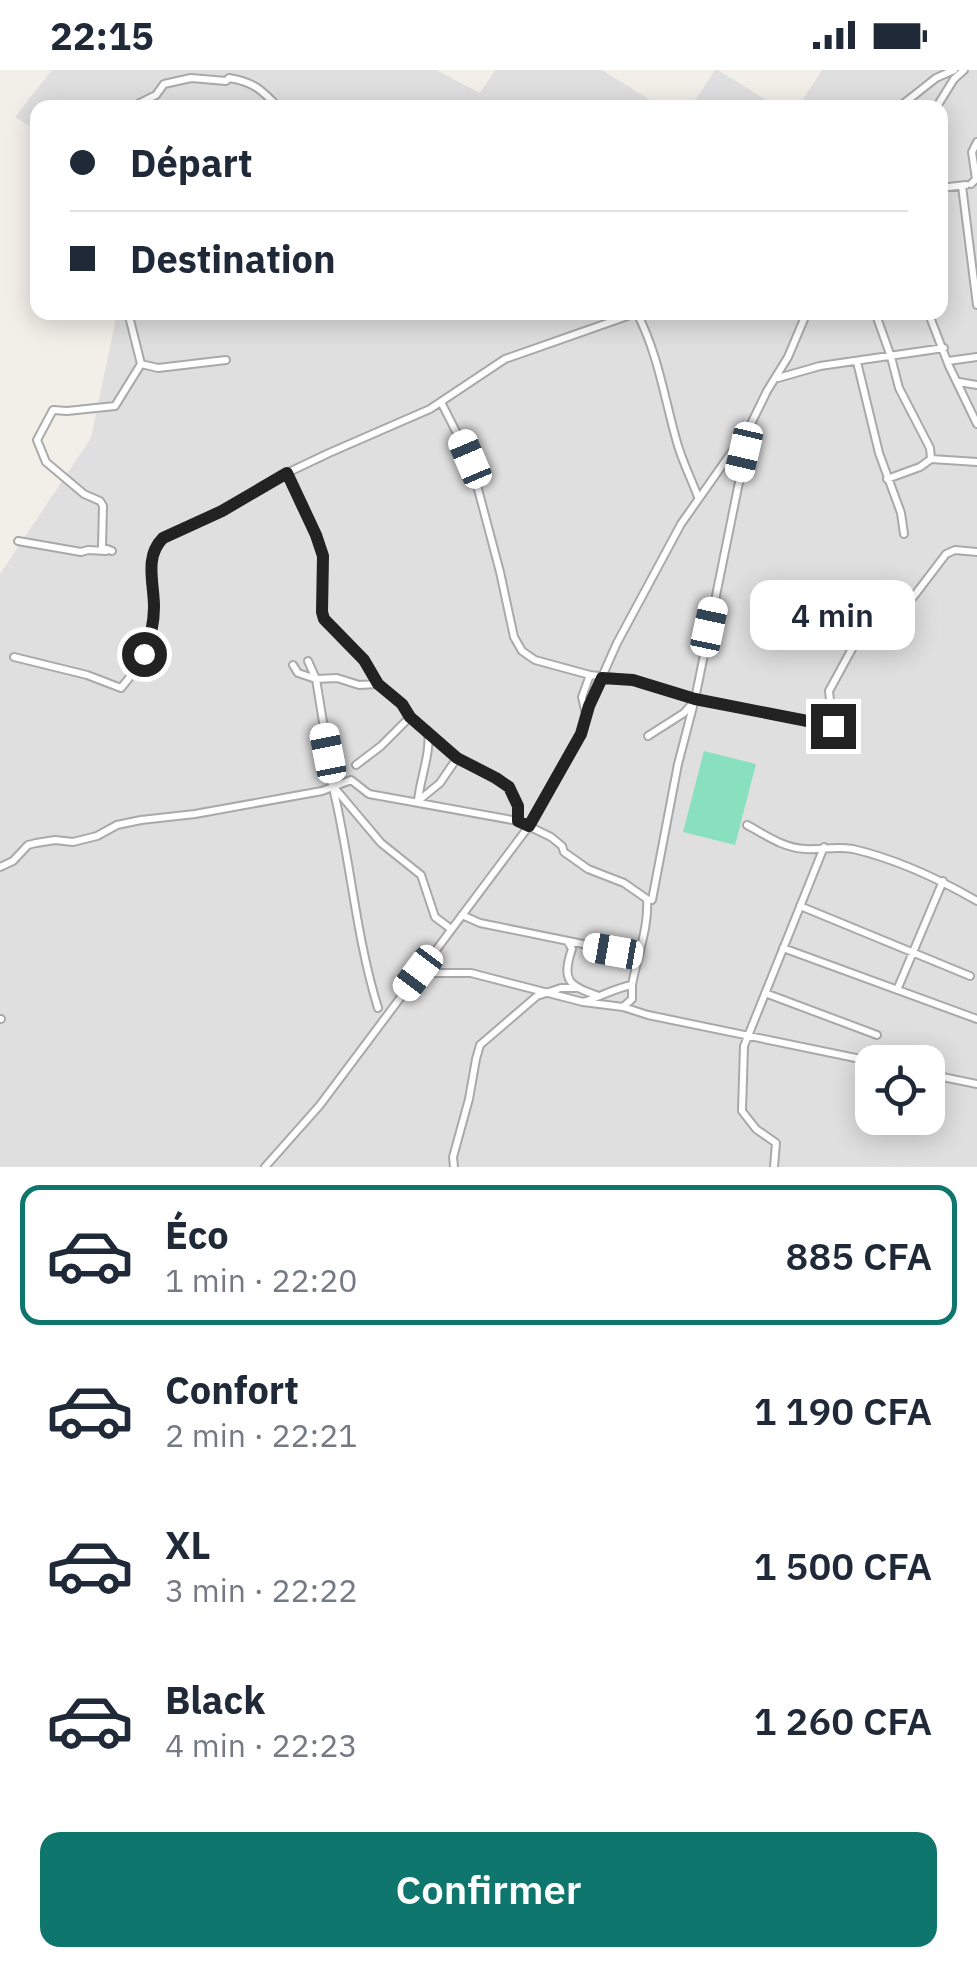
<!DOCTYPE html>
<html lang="fr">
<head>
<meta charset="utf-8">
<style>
	:root { --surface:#fff; --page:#f6f6f7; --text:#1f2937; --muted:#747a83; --line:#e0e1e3; --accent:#0f766e }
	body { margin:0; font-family:"IBM Plex Sans",sans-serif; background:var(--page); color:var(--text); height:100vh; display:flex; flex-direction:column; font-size:38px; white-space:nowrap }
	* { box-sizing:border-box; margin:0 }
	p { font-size:32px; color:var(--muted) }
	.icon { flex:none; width:55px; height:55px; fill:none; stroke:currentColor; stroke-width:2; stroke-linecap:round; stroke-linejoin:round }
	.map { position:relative; height:1097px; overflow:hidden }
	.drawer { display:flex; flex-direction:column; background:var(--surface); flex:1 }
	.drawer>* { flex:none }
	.banner { position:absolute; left:30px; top:30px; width:918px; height:220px; border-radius:20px; box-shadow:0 5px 25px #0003; display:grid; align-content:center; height:220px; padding:0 40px; background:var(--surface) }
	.tools { position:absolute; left:855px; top:975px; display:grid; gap:20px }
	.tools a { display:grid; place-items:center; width:90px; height:90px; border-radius:20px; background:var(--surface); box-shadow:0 5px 25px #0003; font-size:50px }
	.end { position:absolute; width:45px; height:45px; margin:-22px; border:12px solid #222; background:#fff; box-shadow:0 0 0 5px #fff }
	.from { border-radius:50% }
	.bubble { position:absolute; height:70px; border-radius:20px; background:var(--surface); box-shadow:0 5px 25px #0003; font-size:32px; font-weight:600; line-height:70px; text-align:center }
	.car { position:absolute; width:30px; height:60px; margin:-30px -15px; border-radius:12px; box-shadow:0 0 8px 2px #0007; background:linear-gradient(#fff 24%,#345 0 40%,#fff 0 76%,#345 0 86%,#fff 0) }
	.banner b { display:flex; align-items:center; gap:35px; height:95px; font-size:38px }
	.banner b+b { border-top:2px solid var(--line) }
	.banner i { width:25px; height:25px; background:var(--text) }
	ul { padding:18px 0 0; list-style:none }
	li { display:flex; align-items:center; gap:30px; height:140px; margin:0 20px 15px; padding:0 20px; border:5px solid transparent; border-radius:20px }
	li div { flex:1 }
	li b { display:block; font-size:38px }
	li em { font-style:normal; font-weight:600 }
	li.active { border-color:var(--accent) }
	li>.icon { width:90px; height:90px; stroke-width:1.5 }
	.primary-button { display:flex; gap:20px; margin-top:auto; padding:20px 40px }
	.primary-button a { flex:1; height:115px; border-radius:20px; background:var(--accent); color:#fff; font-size:40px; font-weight:600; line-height:115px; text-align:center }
	.status { display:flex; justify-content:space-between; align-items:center; height:70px; padding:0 50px; background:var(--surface); direction:ltr }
	.status svg { height:28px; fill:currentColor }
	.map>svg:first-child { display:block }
	.residential { fill:#e0dfdf; fill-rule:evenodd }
	.pitch { fill:#88e0be }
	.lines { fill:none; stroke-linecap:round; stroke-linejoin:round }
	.minor-casing { stroke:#a9a9a9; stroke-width:10 }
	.minor { stroke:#fff; stroke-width:6 }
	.route { stroke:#222; stroke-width:12 }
</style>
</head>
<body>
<div class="status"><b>22:15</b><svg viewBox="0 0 49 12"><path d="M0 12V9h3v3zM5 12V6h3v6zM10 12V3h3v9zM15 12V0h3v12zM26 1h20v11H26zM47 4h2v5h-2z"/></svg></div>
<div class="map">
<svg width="977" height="1097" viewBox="0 0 977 1097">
	<rect width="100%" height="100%" fill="#f2efe9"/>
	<path class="residential" d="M 52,0 L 436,0 L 480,23 L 495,0 L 602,0 L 661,37 L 38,38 L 37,61 L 15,47 Z
		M 715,0 L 718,0 L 777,37 L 691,37 Z
		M 822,0 L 977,0 L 977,1097 L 0,1097 L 0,504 L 91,368 L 117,243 L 940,242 L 940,38 L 798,37 ZM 872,992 L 928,992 L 928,1048 L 872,1048 Z"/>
	<path class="pitch" d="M 704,681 L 756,694 L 735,775 L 683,762 Z"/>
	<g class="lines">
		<defs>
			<path id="minor" d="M 130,38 L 156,25 L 164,14 L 191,8 L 226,11 L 229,8 C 254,12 262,20 279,38
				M 898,38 L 936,8 L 954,0
				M 936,38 L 954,9 L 964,0
				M 971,114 L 976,109 L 972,82 L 977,72
				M 962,116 L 977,235
				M 940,118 L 966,115
				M 128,242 L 141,294 L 158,298 L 226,290
				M 875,242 L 891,287 L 899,318 L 930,378 L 931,389
				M 928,242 L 949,296 L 977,354
				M 637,243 C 658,284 664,326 676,369 C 681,389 691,408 698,427
				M 948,291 L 977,287
				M 857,292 L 879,383 L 901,443 L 904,464
				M 778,308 L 820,296 L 944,278
				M 959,312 L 977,315
				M 441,332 L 470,389 L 500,502 L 514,567 L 522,581 L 535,590 L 590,605 L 582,627 L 586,644
				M 749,363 L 695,629 L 833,657 L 829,621 L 859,566 L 895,543 L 914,526 L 946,484 L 955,480 L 977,482
				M 287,404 L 316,465 L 323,486 L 322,541 L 324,549 L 364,590 L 378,614 L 402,634 L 410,647 L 457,688 L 509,717 L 518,736 L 518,751
				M 887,409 L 920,397 L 931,389 L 977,392
				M 18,471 L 81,482 L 88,480 L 106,481
				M 112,481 L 102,477 L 103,436 L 100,431 L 84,424 L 46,392 L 37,370 L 53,340 L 67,341 L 115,336 L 141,294
				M 14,587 L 87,605 L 121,618 L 138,597 L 148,576 L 154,537 L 151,499 L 153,481 L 163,467 L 222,441 L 287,403 L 329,383 L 430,339 L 505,289 L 639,242
				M 308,591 L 316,609 L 328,683 L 326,697 L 333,716 L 381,773 L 421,805 L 435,847 L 451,859
				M 293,595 L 298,603 L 316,609 L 337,608 L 359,615 L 377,614
				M 590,605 L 633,610 L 695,629 L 678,694 L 652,830
				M 648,666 L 684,643 L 691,635
				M 356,695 L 381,676 L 410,647
				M 334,722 C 351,794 356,867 378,938
				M 418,731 C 420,708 431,684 428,661
				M 418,731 L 440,713 L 457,688
				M 747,755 C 766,765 783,778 805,779 C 822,780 836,776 853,779 C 896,789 939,809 977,831
				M 0,797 L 13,791 L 28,775 L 36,773 L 55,770 L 73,772 L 97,766 L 117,755 L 141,750 L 195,744 L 322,721 L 351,710 L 369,724 L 518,751 L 551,767 L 562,776 L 564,782 L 588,799 L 624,813 L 647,829 C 649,858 637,886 632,915 C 615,918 600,927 583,932
				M 800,836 L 970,906
				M 462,845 L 480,853 L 637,885
				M 568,872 L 572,879 C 561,911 569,916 599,926
				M 783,878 L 977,949
				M 419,903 L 471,903 L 583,932 L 623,937 L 648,945 L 875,992
				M 897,920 L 943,811
				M 765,923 L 877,965
				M 623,937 L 632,929 L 632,915
				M 0,949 L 1,949
				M 928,1004 L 977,1014
				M 265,1097 L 320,1035 L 529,756 L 581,663 L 589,636 L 617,573 L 681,454 L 750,356 L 767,321 L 788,287 L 807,242
				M 454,1097 L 453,1087 L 469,1029 L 476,989 L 480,975 L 537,926 L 561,918 L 576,918
				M 774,1097 L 776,1073 L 756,1059 L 742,1041 L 744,976 L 824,777"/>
		</defs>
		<use href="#minor" class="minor-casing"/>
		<use href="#minor" class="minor"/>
	</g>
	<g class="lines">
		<path class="route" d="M 144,584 C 150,570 154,553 154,537 C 154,513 144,487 163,468 L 222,441 L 287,403 L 316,465 L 323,486 L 322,542 L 324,549 L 364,590 L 378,614 L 402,634 L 410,647 L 457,688 L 496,708 L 509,717 L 518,736 L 518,751 L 529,756 L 581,664 L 589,636 L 602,608 L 633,610 L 695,629 L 833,656"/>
	</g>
</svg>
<div class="tools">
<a><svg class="icon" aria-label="locate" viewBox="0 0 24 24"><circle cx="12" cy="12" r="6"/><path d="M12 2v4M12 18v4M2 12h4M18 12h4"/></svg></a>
</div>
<i class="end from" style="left:144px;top:584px"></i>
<i class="end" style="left:833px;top:656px"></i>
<div class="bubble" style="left:750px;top:510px;width:165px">4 min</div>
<i class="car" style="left:744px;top:382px;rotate:193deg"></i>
<i class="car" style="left:470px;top:389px;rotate:337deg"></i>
<i class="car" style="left:709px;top:557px;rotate:12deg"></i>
<i class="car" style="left:328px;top:683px;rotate:349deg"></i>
<i class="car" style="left:613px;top:881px;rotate:280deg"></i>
<i class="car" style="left:418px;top:903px;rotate:217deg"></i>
<div class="banner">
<b><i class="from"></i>Départ</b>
<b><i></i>Destination</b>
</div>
</div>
<section class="drawer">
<ul>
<li class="active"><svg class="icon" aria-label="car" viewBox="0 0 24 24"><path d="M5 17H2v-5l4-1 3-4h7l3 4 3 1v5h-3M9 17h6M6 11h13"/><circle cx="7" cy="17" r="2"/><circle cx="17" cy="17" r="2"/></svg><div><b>Éco</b><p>1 min · 22:20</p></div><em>885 CFA</em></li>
<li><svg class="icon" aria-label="car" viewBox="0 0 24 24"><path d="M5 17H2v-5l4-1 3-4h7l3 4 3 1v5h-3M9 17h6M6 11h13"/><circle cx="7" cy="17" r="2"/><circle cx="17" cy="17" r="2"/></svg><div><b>Confort</b><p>2 min · 22:21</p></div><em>1 190 CFA</em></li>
<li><svg class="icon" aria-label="car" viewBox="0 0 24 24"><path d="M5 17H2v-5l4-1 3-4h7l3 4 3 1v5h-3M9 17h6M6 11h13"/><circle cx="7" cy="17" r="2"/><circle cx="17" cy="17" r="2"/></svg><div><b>XL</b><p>3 min · 22:22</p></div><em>1 500 CFA</em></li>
<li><svg class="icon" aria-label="car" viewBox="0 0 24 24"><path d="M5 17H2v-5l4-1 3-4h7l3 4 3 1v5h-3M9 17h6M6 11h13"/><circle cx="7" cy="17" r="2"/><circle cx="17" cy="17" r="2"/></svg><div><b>Black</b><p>4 min · 22:23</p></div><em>1 260 CFA</em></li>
</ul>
<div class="primary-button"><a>Confirmer</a></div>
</section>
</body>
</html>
